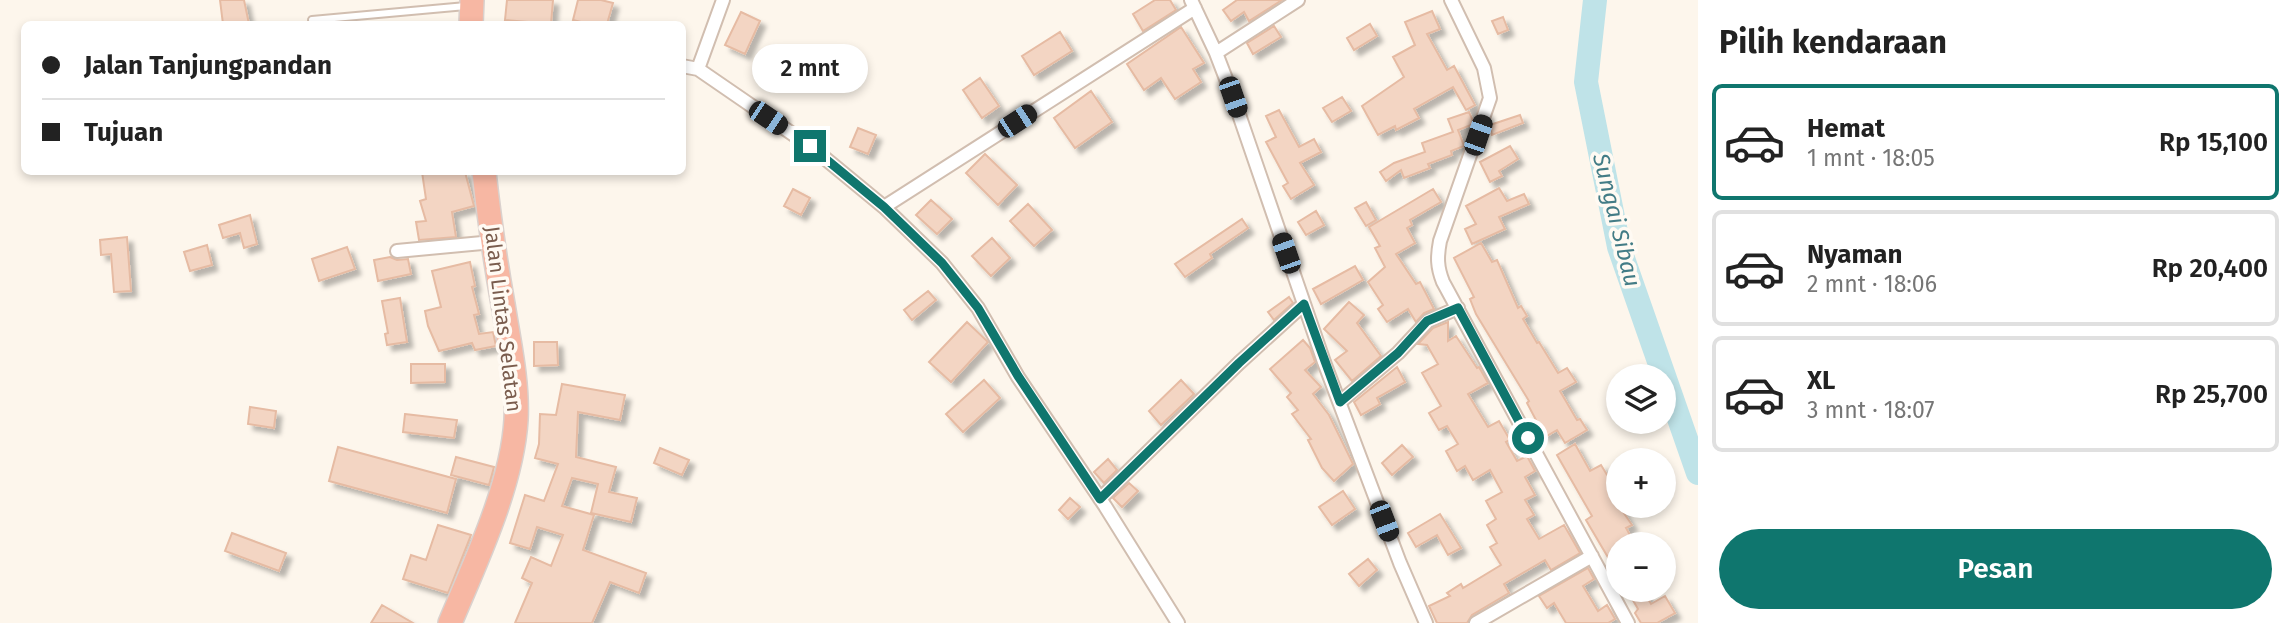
<!DOCTYPE html>
<html lang="id">
<head>
<meta charset="utf-8">
<style>
	:root { --surface:#fff; --page:#f2f2f2; --text:#222; --muted:#767676; --line:#e0e0e0; --accent:#0f766e }
	body { margin:0; font-family:"Fira Sans",sans-serif; background:var(--page); color:var(--text); height:100vh; display:flex; flex-direction:column; font-size:26px; white-space:nowrap }
	* { box-sizing:border-box; margin:0 }
	p { font-size:23px; color:var(--muted) }
	.icon { flex:none; width:38px; height:38px; fill:none; stroke:currentColor; stroke-width:2; stroke-linecap:round; stroke-linejoin:round }
	.map { position:relative; flex:1; overflow:hidden }
	.sheet { display:flex; flex-direction:column; background:var(--surface); width:595px }
	.sheet>* { flex:none }
	.hud { position:absolute; left:21px; top:21px; width:665px; height:154px; border-radius:10px; box-shadow:0 4px 10px #0003; display:grid; align-content:center; height:154px; padding:0 21px; background:var(--surface) }
	.buttons { position:absolute; left:1606px; top:364px; display:grid; gap:14px }
	.buttons a { display:grid; place-items:center; width:70px; height:70px; border-radius:50%; background:var(--surface); box-shadow:0 4px 10px #0003; font-size:35px }
	.end { position:absolute; width:32px; height:32px; margin:-16px; border:9px solid #0f766e; background:#fff; box-shadow:0 0 0 4px #fff }
	.from { border-radius:50% }
	.bubble { position:absolute; height:49px; border-radius:24px; background:var(--surface); box-shadow:0 4px 10px #0003; font-size:23px; font-weight:600; line-height:49px; text-align:center }
	.car { position:absolute; width:21px; height:42px; margin:-21px -10px; border-radius:9px; box-shadow:0 0 5px 2px #0007; background:linear-gradient(#222 24%,#8ab4d8 0 40%,#222 0 76%,#8ab4d8 0 86%,#222 0) }
	.hud b { display:flex; align-items:center; gap:24px; height:66px; font-size:26px }
	.hud b+b { border-top:2px solid var(--line) }
	.hud i { width:18px; height:18px; background:var(--text) }
	ul { padding:0; list-style:none }
	li { display:flex; align-items:center; gap:21px; height:116px; margin:0 14px 10px; padding:0 7px; border:4px solid var(--line); border-radius:10px }
	li div { flex:1 }
	li b { display:block; font-size:26px }
	li em { font-style:normal; font-weight:600 }
	li.active { border-color:var(--accent) }
	li>.icon { width:63px; height:63px; stroke-width:1.5 }
	h2 { padding:0 21px; font-size:32px; line-height:84px }
	.action { display:flex; gap:14px; margin-top:auto; padding:14px 21px }
	.action a { flex:1; height:80px; border-radius:42px; background:var(--accent); color:#fff; font-size:28px; font-weight:600; line-height:80px; text-align:center }
	main { display:flex; flex:1; min-height:0 }
	.map>svg:first-child { display:block }
	.lines { fill:none; stroke-linecap:round; stroke-linejoin:round }
	.river { stroke:#bfe3e8; stroke-width:24 }
	.building { fill:#f3d5c3; stroke:#e6bba3; stroke-width:2; filter:url(#shadow) }
	.lane-casing { stroke:#d1beb0; stroke-width:10 }
	.street-casing { stroke:#d1beb0; stroke-width:16 }
	.highway-casing { stroke:#dad1cd; stroke-width:26 }
	.lane { stroke:#fff; stroke-width:6 }
	.street { stroke:#fff; stroke-width:12 }
	.highway { stroke:#f7b7a3; stroke-width:23 }
	.route { stroke:#0f766e; stroke-width:9 }
	.labels { text-anchor:middle; dominant-baseline:central; stroke-width:7; stroke-linejoin:round; paint-order:stroke }
	.street-label { font-size:21px; fill:#7a5c4d; stroke:#fffaf3 }
	.water-label { font-size:23px; font-style:italic; fill:#437c86; stroke:#fffaf3 }
</style>
</head>
<body>
<main>
<div class="map">
<svg width="1698" height="623" viewBox="0 0 1698 623">
	<defs>
		<filter id="shadow"><feDropShadow dx="5.5" dy="5.5" stdDeviation="2" flood-color="#0004"/></filter>
	</defs>
	<rect width="100%" height="100%" fill="#fdf6ec"/>
	<g class="lines">
		<path class="river" d="M 1595,0 L 1586,82 L 1619,247 L 1698,473"/>
	</g>
	<path class="building" d="M 220,0 L 244,0 L 249,24 L 223,24 Z
		M 507,0 L 553,0 L 551,24 L 505,20 Z
		M 578,0 L 601,0 L 613,3 L 607,24 L 589,24 L 573,20 Z
		M 1155,0 L 1170,0 L 1176,10 L 1143,31 L 1133,14 Z
		M 1237,0 L 1282,0 L 1249,21 L 1244,12 L 1231,21 L 1223,10 Z
		M 1432,11 L 1440,29 L 1427,34 L 1447,70 L 1454,66 L 1475,105 L 1466,110 L 1453,87 L 1414,109 L 1419,118 L 1396,130 L 1395,126 L 1378,135 L 1362,106 L 1404,77 L 1393,57 L 1415,45 L 1405,22 Z
		M 741,12 L 760,21 L 745,54 L 725,45 Z
		M 1503,17 L 1508,30 L 1498,34 L 1492,21 Z
		M 1370,24 L 1377,36 L 1354,50 L 1347,38 Z
		M 1274,26 L 1281,37 L 1253,54 L 1247,43 Z
		M 1181,27 L 1204,63 L 1193,69 L 1201,82 L 1175,99 L 1161,78 L 1144,90 L 1127,64 Z
		M 1060,32 L 1072,51 L 1034,75 L 1022,56 Z
		M 980,78 L 999,106 L 982,118 L 963,90 Z
		M 1091,91 L 1112,122 L 1075,148 L 1054,118 Z
		M 1342,97 L 1351,111 L 1332,122 L 1323,108 Z
		M 1279,110 L 1299,147 L 1314,139 L 1321,152 L 1300,163 L 1314,185 L 1291,199 L 1283,186 L 1288,183 L 1266,142 L 1276,137 L 1266,116 Z
		M 1469,112 L 1473,121 L 1471,125 L 1458,130 L 1464,146 L 1451,151 L 1452,155 L 1428,164 L 1430,168 L 1404,178 L 1401,170 L 1386,181 L 1380,172 L 1394,163 L 1425,152 L 1422,143 L 1453,132 L 1448,119 Z
		M 1520,115 L 1523,123 L 1492,135 L 1490,125 Z
		M 858,128 L 876,135 L 868,154 L 850,147 Z
		M 1510,146 L 1518,159 L 1499,171 L 1502,176 L 1490,182 L 1480,162 Z
		M 985,154 L 1017,185 L 998,205 L 966,173 Z
		M 422,172 L 465,172 L 474,206 L 452,212 L 456,237 L 419,240 L 416,222 L 426,221 L 420,201 L 426,199 Z
		M 1499,188 L 1507,201 L 1524,194 L 1529,204 L 1499,217 L 1505,229 L 1472,244 L 1465,229 L 1476,224 L 1466,206 Z
		M 793,189 L 810,198 L 801,215 L 784,206 Z
		M 1433,189 L 1441,202 L 1410,220 L 1412,225 L 1407,228 L 1415,243 L 1396,254 L 1416,284 L 1420,282 L 1434,309 L 1424,313 L 1416,322 L 1408,309 L 1387,322 L 1378,309 L 1383,305 L 1368,282 L 1385,267 L 1375,248 L 1380,246 L 1369,227 Z
		M 931,200 L 952,219 L 937,234 L 916,215 Z
		M 1366,202 L 1376,220 L 1366,226 L 1355,208 Z
		M 1028,204 L 1052,230 L 1034,246 L 1010,221 Z
		M 1316,211 L 1324,225 L 1306,235 L 1298,222 Z
		M 250,215 L 257,244 L 244,248 L 240,233 L 223,238 L 219,225 Z
		M 1242,219 L 1248,228 L 1210,254 L 1212,258 L 1185,277 L 1175,264 Z
		M 127,237 L 131,291 L 114,292 L 111,254 L 101,255 L 100,240 Z
		M 992,238 L 1010,258 L 991,276 L 972,256 Z
		M 1481,243 L 1492,262 L 1497,260 L 1518,308 L 1521,306 L 1527,316 L 1523,319 L 1537,343 L 1539,342 L 1558,373 L 1567,368 L 1576,382 L 1560,391 L 1577,420 L 1580,419 L 1587,430 L 1565,443 L 1557,430 L 1545,437 L 1527,403 L 1529,401 L 1476,314 L 1470,299 L 1474,297 L 1454,258 Z
		M 207,245 L 212,265 L 190,271 L 184,252 Z
		M 347,247 L 355,269 L 319,281 L 312,259 Z
		M 390,257 L 397,260 L 408,259 L 411,274 L 378,281 L 374,260 Z
		M 470,262 L 475,286 L 472,287 L 479,314 L 474,315 L 479,334 L 493,332 L 496,346 L 475,350 L 472,343 L 439,351 L 428,326 L 425,311 L 441,307 L 432,271 Z
		M 1355,266 L 1363,280 L 1321,304 L 1313,289 Z
		M 928,291 L 936,300 L 912,320 L 904,310 Z
		M 1289,297 L 1293,303 L 1274,320 L 1268,312 Z
		M 400,298 L 407,342 L 387,345 L 385,334 L 388,333 L 382,301 Z
		M 1349,302 L 1364,315 L 1357,323 L 1381,356 L 1352,381 L 1335,360 L 1347,351 L 1324,329 Z
		M 967,322 L 988,342 L 951,382 L 929,362 Z
		M 1448,322 L 1448,341 L 1456,336 L 1477,368 L 1479,367 L 1488,383 L 1468,394 L 1488,427 L 1499,421 L 1510,440 L 1506,442 L 1517,461 L 1527,456 L 1535,471 L 1525,477 L 1535,495 L 1525,500 L 1534,515 L 1527,519 L 1539,539 L 1564,525 L 1580,553 L 1551,570 L 1545,560 L 1504,584 L 1509,593 L 1472,615 L 1467,623 L 1437,623 L 1429,606 L 1450,596 L 1447,593 L 1461,584 L 1463,588 L 1501,565 L 1490,547 L 1497,543 L 1487,525 L 1496,519 L 1486,501 L 1502,492 L 1490,470 L 1473,480 L 1465,466 L 1457,471 L 1446,451 L 1458,444 L 1447,426 L 1439,430 L 1429,413 L 1441,406 L 1422,373 L 1438,364 L 1427,345 L 1418,344 L 1433,328 Z
		M 1303,340 L 1310,348 L 1315,362 L 1305,370 L 1321,387 L 1313,394 L 1329,415 L 1353,464 L 1334,481 L 1322,468 L 1308,440 L 1311,439 L 1292,414 L 1298,410 L 1287,397 L 1291,393 L 1270,369 Z
		M 534,342 L 557,342 L 558,365 L 534,366 Z
		M 411,364 L 445,364 L 445,382 L 411,383 Z
		M 1397,367 L 1405,382 L 1377,398 L 1380,404 L 1361,415 L 1354,402 Z
		M 984,380 L 1000,398 L 963,432 L 946,414 Z
		M 1181,380 L 1194,394 L 1161,425 L 1149,411 Z
		M 562,384 L 625,395 L 620,420 L 578,412 L 576,457 L 616,467 L 609,492 L 637,498 L 631,522 L 591,513 L 598,484 L 572,478 L 562,506 L 594,515 L 583,550 L 646,573 L 639,593 L 610,582 L 592,623 L 515,623 L 532,583 L 522,578 L 531,557 L 551,566 L 563,535 L 537,527 L 530,549 L 510,543 L 525,495 L 544,501 L 558,464 L 535,458 L 539,444 L 540,414 L 556,415 Z
		M 250,407 L 276,411 L 274,428 L 248,424 Z
		M 405,414 L 457,420 L 454,438 L 403,432 Z
		M 1575,444 L 1590,471 L 1601,465 L 1612,483 L 1608,485 L 1619,506 L 1632,525 L 1626,528 L 1635,544 L 1619,544 L 1619,576 L 1586,520 L 1592,516 L 1557,455 Z
		M 1402,445 L 1413,457 L 1392,475 L 1382,463 Z
		M 338,447 L 456,479 L 447,513 L 329,481 Z
		M 660,448 L 689,460 L 682,475 L 654,463 Z
		M 456,457 L 494,467 L 489,485 L 451,475 Z
		M 1108,459 L 1117,470 L 1104,483 L 1094,472 Z
		M 1129,483 L 1138,491 L 1122,507 L 1113,498 Z
		M 1343,491 L 1355,509 L 1332,525 L 1319,507 Z
		M 1070,498 L 1080,507 L 1068,519 L 1059,510 Z
		M 1440,514 L 1461,548 L 1448,555 L 1437,535 L 1416,547 L 1408,533 Z
		M 438,525 L 471,535 L 448,593 L 403,579 L 411,555 L 426,560 Z
		M 232,533 L 286,553 L 279,571 L 225,551 Z
		M 1368,559 L 1377,570 L 1359,586 L 1349,574 Z
		M 1588,568 L 1594,579 L 1583,586 L 1598,611 L 1607,605 L 1615,619 L 1608,623 L 1566,623 L 1554,603 L 1547,608 L 1539,596 Z
		M 1627,590 L 1643,590 L 1651,604 L 1665,596 L 1675,613 L 1657,623 L 1641,623 L 1635,613 L 1638,609 Z
		M 382,605 L 413,623 L 371,623 Z"/>
	<g class="lines">
		<defs>
			<path id="lane" d="M 312,20 L 466,6"/>
			<path id="street" d="M 1191,0 L 1216,53 L 1233,97 L 1324,362 L 1400,563 L 1426,623
				M 1451,0 L 1484,68 L 1490,98 L 1440,241 C 1437,257 1437,267 1443,282 L 1628,623
				M 1216,53 L 1298,0
				M 682,66 L 698,69 L 810,146 L 884,207 L 942,263 L 978,308 L 1018,377 L 1105,506 L 1178,623
				M 698,69 L 723,0
				M 884,207 L 1195,8
				M 397,251 L 493,242
				M 1340,402 L 1398,353 L 1428,321 L 1458,308
				M 1100,499 L 1239,363 L 1304,304
				M 1476,623 L 1592,556"/>
			<path id="highway" d="M 471,24 L 472,0
				M 450,623 C 475,563 512,486 516,420 C 518,382 509,342 503,304 C 495,260 489,216 484,172"/>
		</defs>
		<use href="#lane" class="lane-casing"/>
		<use href="#street" class="street-casing"/>
		<use href="#highway" class="highway-casing"/>
		<use href="#lane" class="lane"/>
		<use href="#street" class="street"/>
		<use href="#highway" class="highway"/>
	</g>
	<g class="lines">
		<path class="route" d="M 810,146 L 884,207 L 942,263 L 978,308 L 1018,376 L 1100,499 L 1239,363 L 1304,304 L 1340,402 L 1398,353 L 1427,321 L 1458,308 L 1528,438"/>
	</g>
	<g class="labels">
		<g class="street-label">
			<text transform="translate(503 319) rotate(83)">Jalan Lintas Selatan</text>
		</g>
		<g class="water-label">
			<text transform="translate(1617 220) rotate(76)">Sungai Sibau</text>
		</g>
	</g>
</svg>
<div class="buttons">
<a><svg class="icon" aria-label="layers" viewBox="0 0 24 24"><path d="M12 4l9 5-9 5-9-5zM3 14l9 5 9-5"/></svg></a>
<a>+</a>
<a>−</a>
</div>
<i class="end from" style="left:1528px;top:438px"></i>
<i class="end" style="left:810px;top:146px"></i>
<div class="bubble" style="left:752px;top:44px;width:116px">2 mnt</div>
<i class="car" style="left:1233px;top:97px;rotate:161deg"></i>
<i class="car" style="left:768px;top:118px;rotate:124deg"></i>
<i class="car" style="left:1017px;top:121px;rotate:57deg"></i>
<i class="car" style="left:1478px;top:135px;rotate:19deg"></i>
<i class="car" style="left:1286px;top:253px;rotate:341deg"></i>
<i class="car" style="left:1384px;top:521px;rotate:159deg"></i>
<div class="hud">
<b><i class="from"></i>Jalan Tanjungpandan</b>
<b><i></i>Tujuan</b>
</div>
</div>
<section class="sheet">
<h2>Pilih kendaraan</h2>
<ul>
<li class="active"><svg class="icon" aria-label="car" viewBox="0 0 24 24"><path d="M5 17H2v-5l4-1 3-4h7l3 4 3 1v5h-3M9 17h6M6 11h13"/><circle cx="7" cy="17" r="2"/><circle cx="17" cy="17" r="2"/></svg><div><b>Hemat</b><p>1 mnt · 18:05</p></div><em>Rp 15,100</em></li>
<li><svg class="icon" aria-label="car" viewBox="0 0 24 24"><path d="M5 17H2v-5l4-1 3-4h7l3 4 3 1v5h-3M9 17h6M6 11h13"/><circle cx="7" cy="17" r="2"/><circle cx="17" cy="17" r="2"/></svg><div><b>Nyaman</b><p>2 mnt · 18:06</p></div><em>Rp 20,400</em></li>
<li><svg class="icon" aria-label="car" viewBox="0 0 24 24"><path d="M5 17H2v-5l4-1 3-4h7l3 4 3 1v5h-3M9 17h6M6 11h13"/><circle cx="7" cy="17" r="2"/><circle cx="17" cy="17" r="2"/></svg><div><b>XL</b><p>3 mnt · 18:07</p></div><em>Rp 25,700</em></li>
</ul>
<div class="action"><a>Pesan</a></div>
</section>
</main>
</body>
</html>
